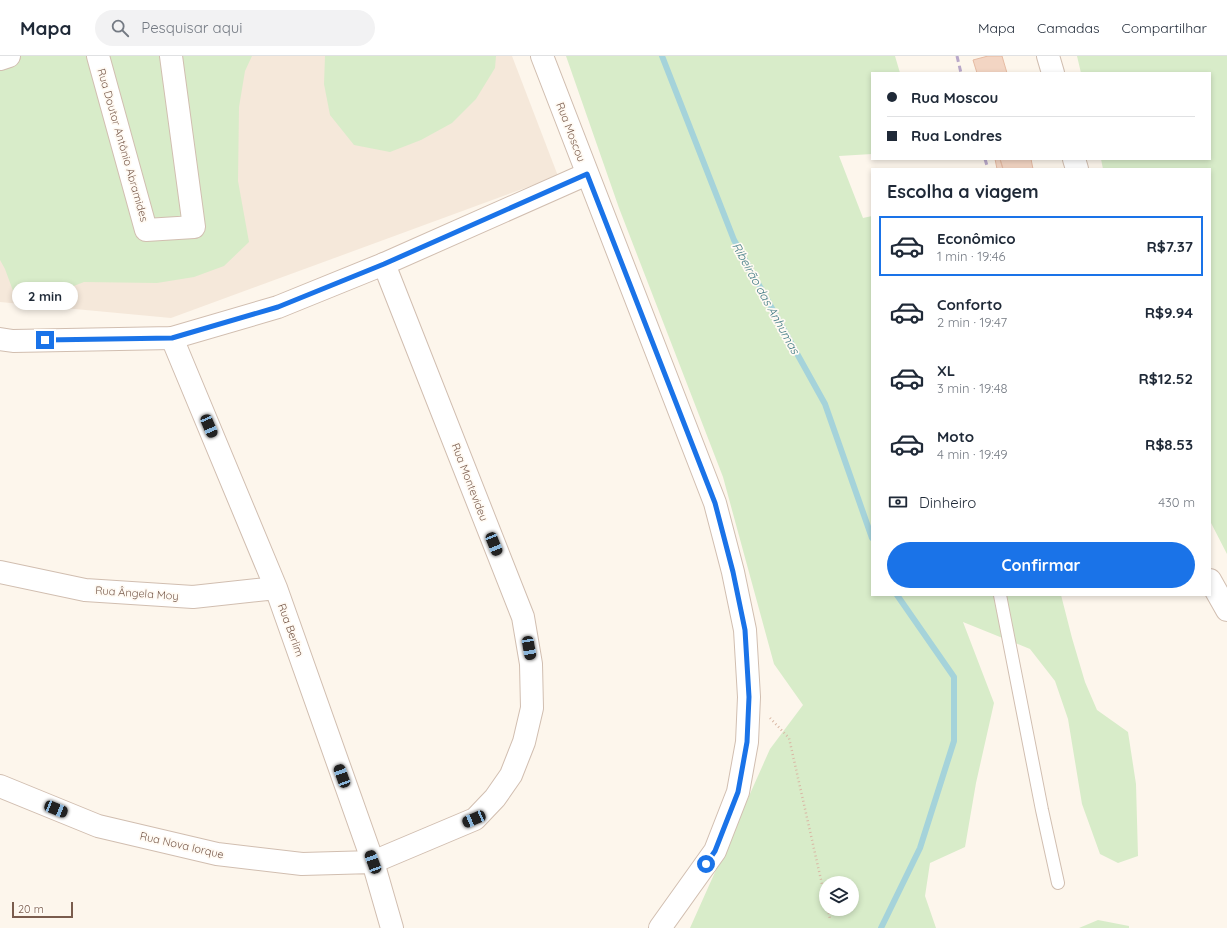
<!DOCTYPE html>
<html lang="pt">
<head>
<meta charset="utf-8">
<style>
	:root { --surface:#fff; --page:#f2f2f3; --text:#1f2937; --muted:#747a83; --line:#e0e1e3; --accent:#1a73e8 }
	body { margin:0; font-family:Quicksand,sans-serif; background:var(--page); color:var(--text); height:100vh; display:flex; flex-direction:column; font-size:15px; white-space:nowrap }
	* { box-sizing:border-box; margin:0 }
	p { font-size:13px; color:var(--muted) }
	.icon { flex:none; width:22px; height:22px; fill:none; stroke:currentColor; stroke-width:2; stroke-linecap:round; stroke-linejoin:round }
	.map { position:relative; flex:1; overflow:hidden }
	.side { position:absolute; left:871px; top:112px; width:340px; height:428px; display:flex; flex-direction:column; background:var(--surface); border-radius:0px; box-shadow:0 2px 6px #0003 }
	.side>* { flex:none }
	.hud { position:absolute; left:871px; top:16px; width:340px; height:88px; border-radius:0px; box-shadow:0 2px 6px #0003; display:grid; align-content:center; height:88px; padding:0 16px; background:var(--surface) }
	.controls { position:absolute; left:819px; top:820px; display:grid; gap:8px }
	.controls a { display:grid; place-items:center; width:40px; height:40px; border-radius:50%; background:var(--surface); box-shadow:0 2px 6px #0003; font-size:20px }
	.scale { position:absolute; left:12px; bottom:10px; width:61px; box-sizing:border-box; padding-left:4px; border:2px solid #7a5c4d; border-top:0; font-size:11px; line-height:14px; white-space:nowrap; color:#7a5c4d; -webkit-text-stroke:3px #fffaf3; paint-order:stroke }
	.end { position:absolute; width:18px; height:18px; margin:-9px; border:5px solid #1a73e8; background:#fff; box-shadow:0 0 0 2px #fff }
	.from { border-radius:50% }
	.bubble { position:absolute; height:28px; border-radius:14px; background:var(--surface); box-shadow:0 2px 6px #0003; font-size:13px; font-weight:700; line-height:28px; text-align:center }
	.car { position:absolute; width:12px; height:24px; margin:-12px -6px; border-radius:5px; box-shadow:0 0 3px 1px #0007; background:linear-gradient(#222 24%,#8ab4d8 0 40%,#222 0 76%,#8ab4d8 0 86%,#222 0) }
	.hud b { display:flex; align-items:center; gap:14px; height:38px; font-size:15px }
	.hud b+b { border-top:1px solid var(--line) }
	.hud i { width:10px; height:10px; background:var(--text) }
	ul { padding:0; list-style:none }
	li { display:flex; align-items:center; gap:12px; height:60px; margin:0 8px 6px; padding:0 8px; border:2px solid transparent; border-radius:0px }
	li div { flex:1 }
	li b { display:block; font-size:15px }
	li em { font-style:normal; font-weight:700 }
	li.selected { border-color:var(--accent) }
	li>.icon { width:36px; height:36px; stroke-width:1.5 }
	h2 { padding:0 16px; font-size:18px; line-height:48px }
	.pay { display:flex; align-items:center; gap:10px; height:44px; padding:0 16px; font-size:15px }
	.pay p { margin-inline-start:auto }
	.cta { display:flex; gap:8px; margin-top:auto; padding:8px 16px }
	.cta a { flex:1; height:46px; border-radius:24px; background:var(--accent); color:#fff; font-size:16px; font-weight:700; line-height:46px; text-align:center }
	header { display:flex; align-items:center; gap:24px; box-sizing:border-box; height:56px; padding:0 20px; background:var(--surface); border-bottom:1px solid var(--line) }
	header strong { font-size:19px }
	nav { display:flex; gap:22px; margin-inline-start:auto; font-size:14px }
	.search { width:280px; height:36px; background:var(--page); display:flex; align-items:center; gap:10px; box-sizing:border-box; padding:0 14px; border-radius:22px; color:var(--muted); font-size:15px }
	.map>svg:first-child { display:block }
	.residential { fill:#f5e8da }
	.green { fill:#d8ecc9; fill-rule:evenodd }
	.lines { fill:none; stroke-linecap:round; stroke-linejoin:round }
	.stream { stroke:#a5d3da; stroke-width:6 }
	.building { fill:#f3d5c3; stroke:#e6bba3 }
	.service-casing { stroke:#d1beb0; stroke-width:14 }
	.minor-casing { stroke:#d1beb0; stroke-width:24 }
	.tertiary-casing { stroke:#d1beb0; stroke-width:24 }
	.path { stroke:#d9b8a5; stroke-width:2.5; stroke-dasharray:1 3; stroke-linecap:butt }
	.service { stroke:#fff; stroke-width:12 }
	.minor { stroke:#fff; stroke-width:22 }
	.tertiary { stroke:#fff; stroke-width:22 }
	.rail { stroke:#b9a8c9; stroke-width:3; stroke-dasharray:6 4; stroke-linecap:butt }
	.route { stroke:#1a73e8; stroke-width:5 }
	.labels { text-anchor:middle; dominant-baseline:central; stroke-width:3.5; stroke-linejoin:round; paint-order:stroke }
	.street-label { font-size:11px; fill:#7a5c4d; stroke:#fffaf3 }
	.water-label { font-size:12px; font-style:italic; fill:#437c86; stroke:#fffaf3 }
</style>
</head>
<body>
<header>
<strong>Mapa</strong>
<div class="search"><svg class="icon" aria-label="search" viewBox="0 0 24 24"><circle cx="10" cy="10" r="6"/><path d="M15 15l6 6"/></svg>Pesquisar aqui</div>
<nav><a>Mapa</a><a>Camadas</a><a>Compartilhar</a></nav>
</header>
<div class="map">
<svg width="1227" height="872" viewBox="0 0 1227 872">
	<rect width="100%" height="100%" fill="#fdf6ec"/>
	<path class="residential" d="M 0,0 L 512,0 L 558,120 L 171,262 L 0,246 Z"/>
	<path class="green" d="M 0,0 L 252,0 L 245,15 L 239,51 L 238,125 L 249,186 L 224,210 L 194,221 L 157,227 L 84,226 L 53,238 L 16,243 L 5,213 L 0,204 Z
		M 325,0 L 496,0 L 495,12 L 476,43 L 452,67 L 421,84 L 390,96 L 354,89 L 330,59 L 324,28 Z
		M 566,0 L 895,0 L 900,17 L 872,17 L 872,98 L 839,100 L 863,162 L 872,160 L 872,539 L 1061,539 L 1072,582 L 1085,626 L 1097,654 L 1128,676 L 1136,728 L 1138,800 L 1118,807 L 1100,798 L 1082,748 L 1068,663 L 1055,625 L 1030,593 L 963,566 L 994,647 L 976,727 L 965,791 L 930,807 L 925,840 L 936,872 L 690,872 L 770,693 L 803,649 L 774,608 L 723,421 L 619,152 ZM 826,827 L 852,827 L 852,853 L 826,853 Z
		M 1077,0 L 1227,0 L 1227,498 L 1210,465 L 1210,113 L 1103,113 L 1101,103 L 1210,103 L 1210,17 L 1081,17 Z
		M 1098,864 L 1129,870 L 1129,872 L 1079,872 Z"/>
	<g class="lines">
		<path class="stream" d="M 662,0 L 734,184 L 825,348 L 872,482
			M 881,872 L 920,792 L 954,685 L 954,621 L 897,539"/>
	</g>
	<path class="building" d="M 988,0 L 1002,0 L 1007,17 L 977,17 L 973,4 Z
		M 995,103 L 1000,103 L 1003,113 L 997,113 Z
		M 1000,103 L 1031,103 L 1033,113 L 1003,113 Z"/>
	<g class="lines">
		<defs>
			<path id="service" d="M 1000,539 L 1042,754 L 1058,827"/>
			<path id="minor" d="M 98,0 L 146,174 L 194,171 L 171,0
				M 0,3 L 9,0
				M 172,282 L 276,532 L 373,806 L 392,872
				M 0,516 L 85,534 L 193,541 L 276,532
				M 0,730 L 98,770 L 217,798 L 302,808 L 373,806 L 475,763 L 495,742 L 511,719 L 524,686 L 532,652 L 531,608 L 523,561 L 384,208"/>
			<path id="tertiary" d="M 542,0 L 715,447 L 733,516 L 745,574 L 749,641 L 747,686 L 738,736 L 715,795 L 660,872
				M 1048,0 L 1053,17
				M 1074,103 L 1077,113
				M 0,283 L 13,285 L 172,282 L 278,251 L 384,208 L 587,118
				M 1210,524 L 1227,554"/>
		</defs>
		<use href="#service" class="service-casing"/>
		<use href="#minor" class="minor-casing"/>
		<use href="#tertiary" class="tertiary-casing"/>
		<path class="path" d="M 770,662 L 789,682 L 826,846
			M 828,853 L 830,863"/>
		<use href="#service" class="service"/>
		<use href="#minor" class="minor"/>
		<use href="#tertiary" class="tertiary"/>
		<path class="rail" d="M 957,0 L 961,17
			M 985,103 L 988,113"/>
	</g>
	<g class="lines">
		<path class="route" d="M 45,284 L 172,282 L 278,251 L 384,208 L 587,118 L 715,447 L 733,516 L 745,574 L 749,641 L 747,686 L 738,736 L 715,795 L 706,808"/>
	</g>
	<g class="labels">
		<g class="street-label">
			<text transform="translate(571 76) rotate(69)">Rua Moscou</text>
			<text transform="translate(123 89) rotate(74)">Rua Doutor Antônio Abramides</text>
			<text transform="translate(470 426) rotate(69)">Rua Montevideu</text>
			<text transform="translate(137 537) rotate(4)">Rua Ângela Moy</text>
			<text transform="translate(291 574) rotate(70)">Rua Berlim</text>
			<text transform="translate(182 789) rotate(13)">Rua Nova Iorque</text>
		</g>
		<g class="water-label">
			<text transform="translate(766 242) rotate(61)">Ribeirão das Anhumas</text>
		</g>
	</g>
</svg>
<div class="controls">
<a><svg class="icon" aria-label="layers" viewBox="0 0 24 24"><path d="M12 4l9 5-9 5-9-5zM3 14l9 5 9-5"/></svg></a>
</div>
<div class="scale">20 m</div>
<i class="end from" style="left:706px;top:808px"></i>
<i class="end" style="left:45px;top:284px"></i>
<div class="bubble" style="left:12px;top:226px;width:66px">2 min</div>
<i class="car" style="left:209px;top:370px;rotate:157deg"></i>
<i class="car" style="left:494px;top:488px;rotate:158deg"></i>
<i class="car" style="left:529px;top:592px;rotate:170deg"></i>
<i class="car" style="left:342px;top:720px;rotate:340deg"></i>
<i class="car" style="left:56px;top:753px;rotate:112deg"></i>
<i class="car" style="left:474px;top:763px;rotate:247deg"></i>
<i class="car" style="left:373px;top:806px;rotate:340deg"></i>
<div class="hud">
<b><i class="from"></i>Rua Moscou</b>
<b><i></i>Rua Londres</b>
</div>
<section class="side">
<h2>Escolha a viagem</h2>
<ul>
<li class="selected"><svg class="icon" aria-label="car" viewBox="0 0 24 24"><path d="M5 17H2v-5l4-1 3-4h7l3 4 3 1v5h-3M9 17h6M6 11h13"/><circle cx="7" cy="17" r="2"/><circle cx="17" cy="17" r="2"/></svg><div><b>Econômico</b><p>1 min · 19:46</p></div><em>R$7.37</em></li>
<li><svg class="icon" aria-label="car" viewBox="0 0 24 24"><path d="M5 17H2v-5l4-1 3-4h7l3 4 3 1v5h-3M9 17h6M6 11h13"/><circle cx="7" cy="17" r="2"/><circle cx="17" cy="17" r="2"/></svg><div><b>Conforto</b><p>2 min · 19:47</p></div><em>R$9.94</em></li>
<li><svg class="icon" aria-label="car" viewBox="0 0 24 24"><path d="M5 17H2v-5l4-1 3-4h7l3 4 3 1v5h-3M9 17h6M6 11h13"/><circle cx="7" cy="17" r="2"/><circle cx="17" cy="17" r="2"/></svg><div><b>XL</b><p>3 min · 19:48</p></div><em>R$12.52</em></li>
<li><svg class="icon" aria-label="car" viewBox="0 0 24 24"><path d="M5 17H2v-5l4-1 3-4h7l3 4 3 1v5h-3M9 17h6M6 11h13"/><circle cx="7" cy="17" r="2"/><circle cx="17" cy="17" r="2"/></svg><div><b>Moto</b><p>4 min · 19:49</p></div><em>R$8.53</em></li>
</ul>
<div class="pay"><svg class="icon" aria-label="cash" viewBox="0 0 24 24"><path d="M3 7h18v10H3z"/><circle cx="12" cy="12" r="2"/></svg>Dinheiro<p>430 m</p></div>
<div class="cta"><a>Confirmar</a></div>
</section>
</div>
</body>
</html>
